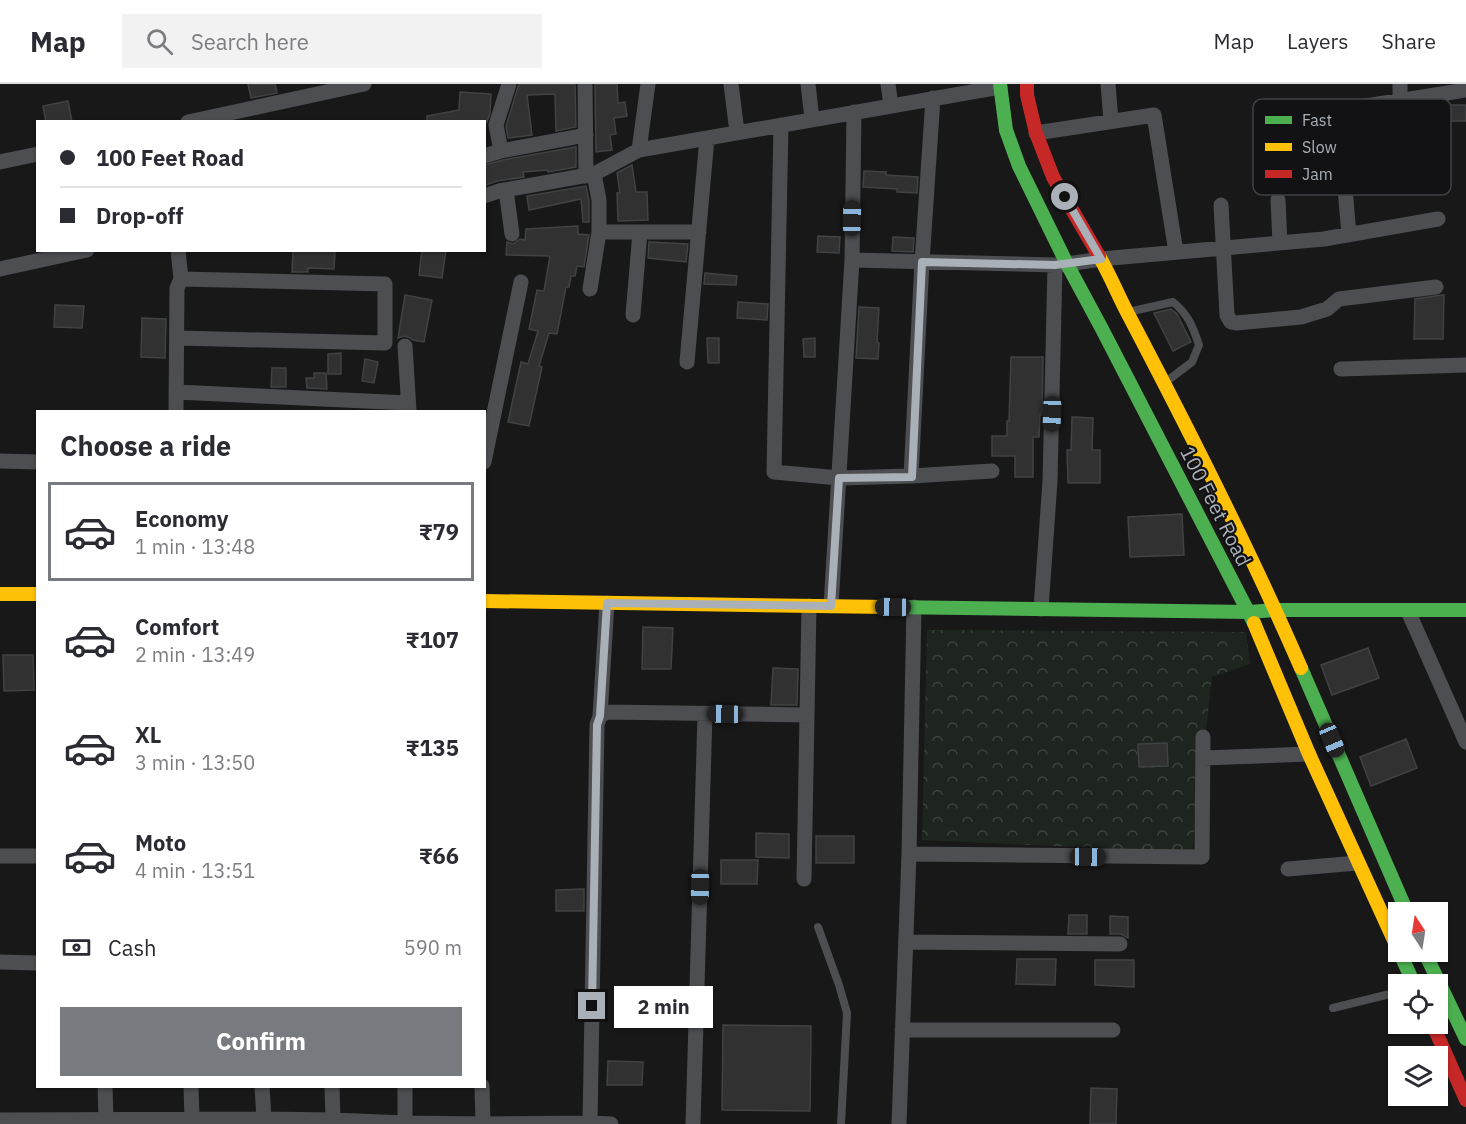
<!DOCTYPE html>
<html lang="en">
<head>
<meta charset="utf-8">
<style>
	:root { --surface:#fff; --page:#f2f2f3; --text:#2b2b33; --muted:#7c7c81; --line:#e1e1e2; --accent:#777b80 }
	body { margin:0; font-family:"IBM Plex Sans",sans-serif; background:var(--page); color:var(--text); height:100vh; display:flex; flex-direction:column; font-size:22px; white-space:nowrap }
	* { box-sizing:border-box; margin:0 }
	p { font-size:20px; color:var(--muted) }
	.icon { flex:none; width:33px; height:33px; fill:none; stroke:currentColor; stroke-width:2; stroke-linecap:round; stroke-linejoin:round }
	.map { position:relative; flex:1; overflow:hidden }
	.sheet { position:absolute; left:36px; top:326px; width:450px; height:678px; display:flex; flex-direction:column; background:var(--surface); border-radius:0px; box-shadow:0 2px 4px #0004 }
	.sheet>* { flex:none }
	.guide { position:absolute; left:36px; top:36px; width:450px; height:132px; border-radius:0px; box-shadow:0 2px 4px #0004; display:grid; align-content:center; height:132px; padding:0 24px; background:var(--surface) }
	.needle { width:39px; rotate:348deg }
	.controls { position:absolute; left:1388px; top:818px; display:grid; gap:12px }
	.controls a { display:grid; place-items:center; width:60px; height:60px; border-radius:0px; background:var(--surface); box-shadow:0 2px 4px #0004; font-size:30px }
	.end { position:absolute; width:27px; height:27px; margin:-14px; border:8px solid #aab0b8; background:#111; box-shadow:0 0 0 3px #111 }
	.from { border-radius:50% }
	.bubble { position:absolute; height:42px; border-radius:0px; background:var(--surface); box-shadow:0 2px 4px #0004; font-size:20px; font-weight:800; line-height:42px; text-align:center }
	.car { position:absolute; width:18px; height:36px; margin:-18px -9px; border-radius:8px; box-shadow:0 0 4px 2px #0007; background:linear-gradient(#222 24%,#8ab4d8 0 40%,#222 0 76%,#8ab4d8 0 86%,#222 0) }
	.guide b { display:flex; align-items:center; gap:21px; height:57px; font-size:22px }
	.guide b+b { border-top:2px solid var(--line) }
	.guide i { width:15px; height:15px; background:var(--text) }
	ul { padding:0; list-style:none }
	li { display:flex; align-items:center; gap:18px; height:99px; margin:0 12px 9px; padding:0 12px; border:3px solid transparent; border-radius:0px }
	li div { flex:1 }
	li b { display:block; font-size:22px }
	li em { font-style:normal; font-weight:800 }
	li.current { border-color:var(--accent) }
	li>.icon { width:54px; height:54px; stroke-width:1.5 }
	h2 { padding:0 24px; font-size:27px; line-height:72px }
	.pay { display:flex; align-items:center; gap:15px; height:66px; padding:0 24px; font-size:22px }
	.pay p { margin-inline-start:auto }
	.primary-button { display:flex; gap:12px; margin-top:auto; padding:12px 24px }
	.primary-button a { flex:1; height:69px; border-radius:0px; background:var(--accent); color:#fff; font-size:24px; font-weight:800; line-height:69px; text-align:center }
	header { display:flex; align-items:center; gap:36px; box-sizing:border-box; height:84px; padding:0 30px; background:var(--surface); border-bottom:2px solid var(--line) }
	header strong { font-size:28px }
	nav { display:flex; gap:33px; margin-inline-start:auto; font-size:21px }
	.search { width:420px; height:54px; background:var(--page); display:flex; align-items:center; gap:15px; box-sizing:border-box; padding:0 21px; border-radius:0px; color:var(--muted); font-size:22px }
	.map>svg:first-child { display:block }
	.park { fill:url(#park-crowns) }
	.building { fill:#313132; stroke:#404244; stroke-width:1.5 }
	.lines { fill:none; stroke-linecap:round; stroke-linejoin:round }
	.lane { stroke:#4c4e51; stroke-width:8 }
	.street { stroke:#4c4e51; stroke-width:15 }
	.fast { stroke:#4caf50; stroke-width:14 }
	.slow { stroke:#ffc107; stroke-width:14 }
	.jam { stroke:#c62828; stroke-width:14 }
	.route { stroke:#aab0b8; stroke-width:8 }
	.labels { text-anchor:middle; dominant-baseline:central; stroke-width:4.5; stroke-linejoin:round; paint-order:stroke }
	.street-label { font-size:20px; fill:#aab0b8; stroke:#121214 }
	.key { fill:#121214; stroke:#404145; stroke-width:1.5 }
	.key-label { font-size:16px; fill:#aab0b8 }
</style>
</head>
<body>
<header>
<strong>Map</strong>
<div class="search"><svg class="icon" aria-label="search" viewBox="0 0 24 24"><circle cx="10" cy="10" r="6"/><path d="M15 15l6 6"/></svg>Search here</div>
<nav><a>Map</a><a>Layers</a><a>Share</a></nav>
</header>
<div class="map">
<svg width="1466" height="1040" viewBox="0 0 1466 1040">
	<defs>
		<pattern id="park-crowns" width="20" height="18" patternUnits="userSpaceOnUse" patternTransform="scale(1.5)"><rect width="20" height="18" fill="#1e251e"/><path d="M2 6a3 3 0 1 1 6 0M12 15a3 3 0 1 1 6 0" fill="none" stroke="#3c423d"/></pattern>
	</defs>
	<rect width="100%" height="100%" fill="#181818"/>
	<path class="park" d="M 927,546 L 1246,548 L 1250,580 L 1212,593 L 1192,768 L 922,756 Z"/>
	<path class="building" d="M 248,0 L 275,0 L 277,9 L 251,14 Z
		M 519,0 L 575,0 L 576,43 L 556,47 L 555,10 L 527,11 L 532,51 L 508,54 L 506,42 Z
		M 595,0 L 617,0 L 618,19 L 625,18 L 627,32 L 614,34 L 616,50 L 610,51 L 612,66 L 596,68 Z
		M 460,8 L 491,10 L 490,29 L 487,38 L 427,38 L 427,32 L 459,26 Z
		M 68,17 L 72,38 L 46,38 L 43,22 Z
		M 1441,21 L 1466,21 L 1466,37 L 1441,37 Z
		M 576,63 L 576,83 L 548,88 L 547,86 L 523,88 L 524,93 L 497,97 L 486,101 L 484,95 L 484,81 L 503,76 Z
		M 632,81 L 636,108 L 647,108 L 648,136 L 618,137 L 617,109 L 620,109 L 617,89 Z
		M 864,87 L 886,88 L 886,91 L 918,93 L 917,109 L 897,108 L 897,105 L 863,103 Z
		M 586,102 L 589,117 L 589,138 L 583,138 L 581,115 L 529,126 L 527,112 Z
		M 578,142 L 578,150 L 589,151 L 584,183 L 577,182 L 575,192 L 571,192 L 569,203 L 566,203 L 557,250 L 549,249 L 539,282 L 542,283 L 529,342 L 508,338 L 521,278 L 528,280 L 538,247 L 529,245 L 537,206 L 544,207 L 550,172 L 506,171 L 507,158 L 513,160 L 520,155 L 525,156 L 526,145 Z
		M 818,152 L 840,153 L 839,169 L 817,168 Z
		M 893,153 L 914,154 L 913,168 L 892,167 Z
		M 649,158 L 688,160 L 686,178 L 648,174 Z
		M 293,166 L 335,166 L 334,185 L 308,184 L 308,188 L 292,188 Z
		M 422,166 L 446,166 L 442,194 L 419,191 Z
		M 705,189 L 737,192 L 736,201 L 704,200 Z
		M 405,211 L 432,216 L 424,258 L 413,256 L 410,254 L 405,252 L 398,254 Z
		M 1442,211 L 1444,211 L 1443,255 L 1414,255 L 1415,215 Z
		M 738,218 L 768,220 L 767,236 L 737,234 Z
		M 55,221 L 84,222 L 82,244 L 54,243 Z
		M 859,223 L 879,224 L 877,258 L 879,259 L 878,275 L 856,274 Z
		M 1171,225 L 1177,230 L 1191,258 L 1173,267 L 1154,229 Z
		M 142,234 L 166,235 L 165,274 L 141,273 Z
		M 707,254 L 719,254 L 719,279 L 708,279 Z
		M 815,254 L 815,273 L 804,273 L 803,255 Z
		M 341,269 L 341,290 L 328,290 L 328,270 Z
		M 1011,273 L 1043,273 L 1042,331 L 1040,331 L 1039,353 L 1033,353 L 1033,393 L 1015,393 L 1015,372 L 992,372 L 992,352 L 1007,352 L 1007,337 L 1009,337 Z
		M 365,275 L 378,278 L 374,299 L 362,297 Z
		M 272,284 L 286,284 L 286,303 L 271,303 Z
		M 314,289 L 326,289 L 327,305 L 307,304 L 306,294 L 314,294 Z
		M 1072,333 L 1093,334 L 1092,366 L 1100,366 L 1100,399 L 1068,399 L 1067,366 L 1071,366 Z
		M 1182,430 L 1184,471 L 1130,473 L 1128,433 Z
		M 643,543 L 673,544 L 671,585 L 642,585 Z
		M 1368,564 L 1379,594 L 1332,611 L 1321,581 Z
		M 3,571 L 33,571 L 34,606 L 4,607 Z
		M 773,584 L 798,585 L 797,621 L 771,621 Z
		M 1406,655 L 1417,684 L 1371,702 L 1360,673 Z
		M 1167,659 L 1168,682 L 1139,683 L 1138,660 Z
		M 756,749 L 789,750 L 789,774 L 756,773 Z
		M 816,752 L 854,752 L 854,779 L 816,779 Z
		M 721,776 L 758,776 L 757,800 L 721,800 Z
		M 584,805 L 584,827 L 556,827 L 556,806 Z
		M 1069,831 L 1087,831 L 1087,850 L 1068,850 Z
		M 1110,832 L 1128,833 L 1128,854 L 1121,850 L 1110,850 Z
		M 1017,875 L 1056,875 L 1055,901 L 1016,900 Z
		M 1095,876 L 1134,876 L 1134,903 L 1095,901 Z
		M 723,941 L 811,942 L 810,1027 L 722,1026 Z
		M 608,977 L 643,978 L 642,1001 L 607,1001 Z
		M 1091,1004 L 1117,1005 L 1116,1040 L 1090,1040 Z"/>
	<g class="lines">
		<path class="lane" d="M 1128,228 L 1173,218 C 1188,230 1193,243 1199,261 L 1192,278 L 1167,297
			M 818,843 L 839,901 L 847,929 L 841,1040
			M 1333,924 L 1398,908"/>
		<path class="street" d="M 585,0 L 586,92
			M 731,0 L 737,48
			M 808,0 L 812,35
			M 888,0 L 891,22
			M 1108,0 L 1111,37
			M 1400,0 L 1400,17
			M 188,38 L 364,0
			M 781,41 L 774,388 L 839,394 L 911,392 L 992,387
			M 1036,49 L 1154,31 L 1176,168
			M 639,66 L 1000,3
			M 501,67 L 586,51
			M 484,72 L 501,67 L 496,41 L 509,0
			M 0,78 L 38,70
			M 1343,87 L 1418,77
			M 506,106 L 512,150
			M 484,112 L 499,107 L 594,90 L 639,66 L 648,0
			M 1278,116 L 1280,159
			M 1221,121 L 1227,231 L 1231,238 L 1236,239 L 1301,233 L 1327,225 L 1339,215 L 1436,203
			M 599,148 L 699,148
			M 1349,151 L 1339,34 L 1347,25 L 1466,6
			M 852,176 L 1055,181
			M 0,185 L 87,166
			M 590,205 L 599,148 L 599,116 L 594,90
			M 633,231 L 640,148
			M 178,254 L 385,259 L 385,200 L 181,195
			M 405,262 L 409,327
			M 687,278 L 707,54
			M 1341,285 L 1466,281
			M 176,308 L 408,319
			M 176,327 L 177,204 L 181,195 L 178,166
			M 0,377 L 38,378
			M 484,378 L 521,198
			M 911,392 L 922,178 L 933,14
			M 831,522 L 852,176 L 854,28
			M 1041,525 L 1050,397 L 1055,181 L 1067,180 L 1101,175 L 1324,155 L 1438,135
			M 1408,527 L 1466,658
			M 600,632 L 607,519
			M 1203,674 L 1309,670
			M 909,770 L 1202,773 L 1203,653
			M 0,772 L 38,772
			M 1288,785 L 1357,779
			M 804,795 L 809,522
			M 906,858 L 1120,860
			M 0,878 L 38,879
			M 902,946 L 1113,946
			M 105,1002 L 106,1034
			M 191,1002 L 192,1035
			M 262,1002 L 264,1035
			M 332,1002 L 333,1036
			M 405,1002 L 405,1039
			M 482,1002 L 483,1040
			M 0,1036 L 264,1035 L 333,1036 L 405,1039 L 483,1040 L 590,1039 L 611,1040
			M 590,1039 L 597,641 L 600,632 L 607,628 L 807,631
			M 693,1040 L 705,630
			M 899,1040 L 909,770 L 914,523"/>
		<path class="fast" d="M 1000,0 L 1006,46 L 1019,82 L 1067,180 L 1102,245 L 1254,539
			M 888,523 L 1249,528 L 1276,526 L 1466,526
			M 1301,584 L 1407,828
			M 1399,867 L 1414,900
			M 1424,867 L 1466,955"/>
		<path class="slow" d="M 1099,172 C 1110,191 1118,211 1128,230 C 1189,346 1249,464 1301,584
			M 0,510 L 38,510
			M 484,517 L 888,523
			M 1254,539 L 1309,670 L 1398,865"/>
		<path class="jam" d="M 1027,0 L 1027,11 L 1036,49 L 1053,93 L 1099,172
			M 1432,939 L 1466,1016"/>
	</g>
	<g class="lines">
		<path class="route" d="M 592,922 L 597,641 L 600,632 L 607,519 L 831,522 L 839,394 L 912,393 L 922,178 L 1055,181 L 1101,175 L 1065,113"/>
	</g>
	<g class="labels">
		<g class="street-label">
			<text transform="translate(1216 422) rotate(63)">100 Feet Road</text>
		</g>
	</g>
	<rect x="1253" y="15" width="198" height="96" rx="9" class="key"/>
	<rect x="1265" y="32" width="27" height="8" fill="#4caf50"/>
	<rect x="1265" y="59" width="27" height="8" fill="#ffc107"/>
	<rect x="1265" y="86" width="27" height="8" fill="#c62828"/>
	<g class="key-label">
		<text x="1302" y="42">Fast</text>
		<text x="1302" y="69">Slow</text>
		<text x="1302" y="96">Jam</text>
	</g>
</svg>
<div class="controls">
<a><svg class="needle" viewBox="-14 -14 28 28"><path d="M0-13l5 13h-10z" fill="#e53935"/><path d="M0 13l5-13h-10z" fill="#7c7c81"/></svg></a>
<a><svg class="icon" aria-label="locate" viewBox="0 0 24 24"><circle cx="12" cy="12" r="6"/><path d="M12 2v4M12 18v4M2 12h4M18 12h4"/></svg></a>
<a><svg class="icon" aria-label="layers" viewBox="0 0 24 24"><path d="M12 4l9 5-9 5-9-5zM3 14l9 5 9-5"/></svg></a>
</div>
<i class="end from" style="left:1065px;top:113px"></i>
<i class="end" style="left:592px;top:922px"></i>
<div class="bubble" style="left:614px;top:902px;width:99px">2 min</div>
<i class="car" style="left:852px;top:134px;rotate:1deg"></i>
<i class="car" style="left:1052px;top:330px;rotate:182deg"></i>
<i class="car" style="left:893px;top:523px;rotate:271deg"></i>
<i class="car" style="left:725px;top:630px;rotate:271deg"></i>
<i class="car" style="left:1332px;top:656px;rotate:157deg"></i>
<i class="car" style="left:1088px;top:773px;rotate:91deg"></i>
<i class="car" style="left:700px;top:803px;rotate:181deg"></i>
<div class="guide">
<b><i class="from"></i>100 Feet Road</b>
<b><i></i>Drop-off</b>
</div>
<section class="sheet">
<h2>Choose a ride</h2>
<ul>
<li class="current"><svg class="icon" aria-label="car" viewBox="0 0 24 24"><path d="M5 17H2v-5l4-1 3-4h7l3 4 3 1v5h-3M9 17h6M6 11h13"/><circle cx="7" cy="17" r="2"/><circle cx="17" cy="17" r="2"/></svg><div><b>Economy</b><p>1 min · 13:48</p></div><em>₹79</em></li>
<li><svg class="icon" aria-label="car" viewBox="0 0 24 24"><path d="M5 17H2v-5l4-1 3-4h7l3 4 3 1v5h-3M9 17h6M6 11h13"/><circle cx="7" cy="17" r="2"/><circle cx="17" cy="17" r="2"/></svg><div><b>Comfort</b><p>2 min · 13:49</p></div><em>₹107</em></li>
<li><svg class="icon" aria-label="car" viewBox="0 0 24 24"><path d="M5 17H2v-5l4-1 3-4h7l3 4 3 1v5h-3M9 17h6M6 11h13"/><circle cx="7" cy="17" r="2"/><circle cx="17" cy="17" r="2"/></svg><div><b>XL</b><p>3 min · 13:50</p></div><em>₹135</em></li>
<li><svg class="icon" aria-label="car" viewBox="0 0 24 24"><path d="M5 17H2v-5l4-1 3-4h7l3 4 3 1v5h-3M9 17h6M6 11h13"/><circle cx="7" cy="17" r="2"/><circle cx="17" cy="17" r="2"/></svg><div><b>Moto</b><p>4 min · 13:51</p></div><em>₹66</em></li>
</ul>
<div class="pay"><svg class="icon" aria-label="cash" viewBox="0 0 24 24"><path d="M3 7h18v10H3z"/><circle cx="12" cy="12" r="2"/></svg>Cash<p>590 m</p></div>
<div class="primary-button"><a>Confirm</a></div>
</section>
</div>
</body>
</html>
